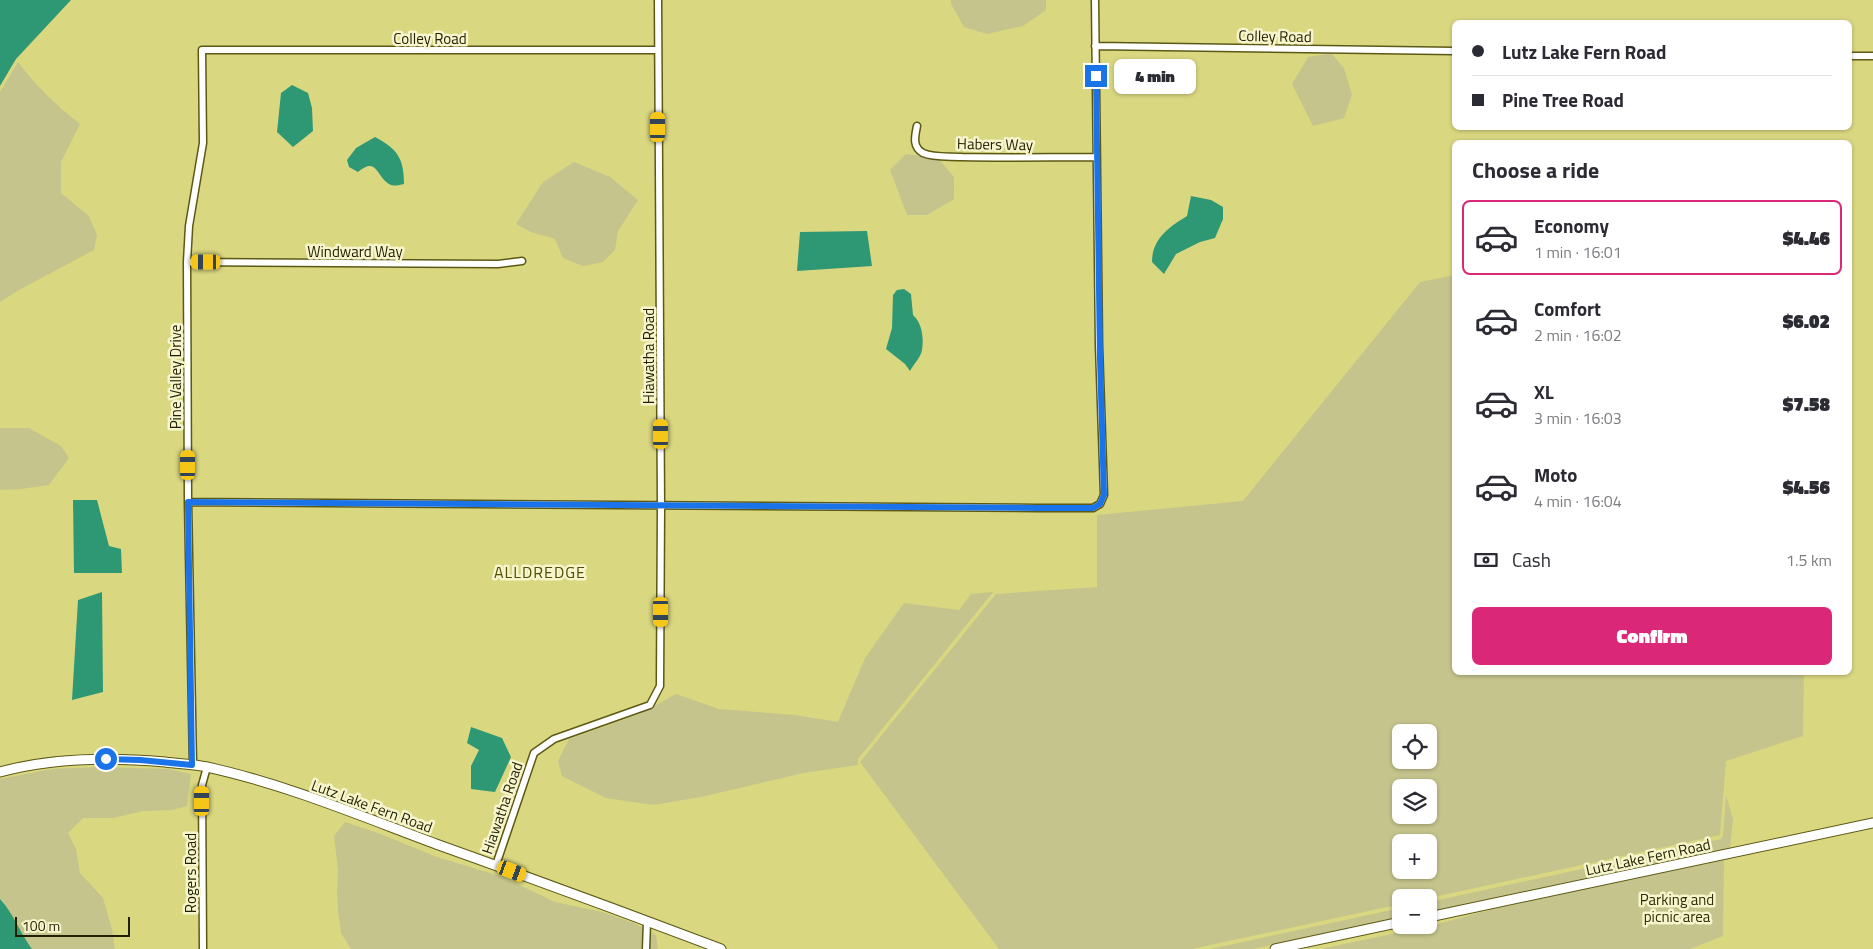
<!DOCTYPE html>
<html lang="en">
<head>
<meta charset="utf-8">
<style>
	:root { --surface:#fff; --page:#f7f7f7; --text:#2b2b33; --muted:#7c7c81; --line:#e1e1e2; --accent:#db2777 }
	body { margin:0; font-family:"Titillium Web",sans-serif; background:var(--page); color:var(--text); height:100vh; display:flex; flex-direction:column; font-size:19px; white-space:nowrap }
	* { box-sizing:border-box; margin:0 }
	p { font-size:16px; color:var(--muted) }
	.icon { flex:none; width:28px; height:28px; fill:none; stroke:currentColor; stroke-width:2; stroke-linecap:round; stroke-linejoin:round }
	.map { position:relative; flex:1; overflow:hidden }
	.sheet { position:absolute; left:1452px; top:140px; width:400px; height:535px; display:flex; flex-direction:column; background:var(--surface); border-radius:8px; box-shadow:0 1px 4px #0004 }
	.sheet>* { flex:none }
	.guide { position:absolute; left:1452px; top:20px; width:400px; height:110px; border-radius:8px; box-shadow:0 1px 4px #0004; display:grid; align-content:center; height:110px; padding:0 20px; background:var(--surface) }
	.buttons { position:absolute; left:1392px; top:724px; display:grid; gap:10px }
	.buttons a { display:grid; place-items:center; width:45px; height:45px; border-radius:8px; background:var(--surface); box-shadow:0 1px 4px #0004; font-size:25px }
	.scale { position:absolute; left:15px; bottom:12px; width:115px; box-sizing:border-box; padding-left:5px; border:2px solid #211f00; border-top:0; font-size:14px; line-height:18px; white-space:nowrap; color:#211f00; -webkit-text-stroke:4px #f6f5cc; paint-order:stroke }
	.end { position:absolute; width:22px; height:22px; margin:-11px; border:6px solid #1a73e8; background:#fff; box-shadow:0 0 0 2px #fff }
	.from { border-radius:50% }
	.bubble { position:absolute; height:35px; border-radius:8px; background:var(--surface); box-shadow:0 1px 4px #0004; font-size:16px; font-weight:800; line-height:35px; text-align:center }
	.car { position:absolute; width:15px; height:30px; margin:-15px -8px; border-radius:6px; box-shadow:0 0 4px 1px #0007; background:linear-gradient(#f5c518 24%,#345 0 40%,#f5c518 0 76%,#345 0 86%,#f5c518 0) }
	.guide b { display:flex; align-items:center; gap:18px; height:48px; font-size:19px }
	.guide b+b { border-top:1px solid var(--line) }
	.guide i { width:12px; height:12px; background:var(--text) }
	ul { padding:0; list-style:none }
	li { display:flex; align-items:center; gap:15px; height:75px; margin:0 10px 8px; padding:0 10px; border:2px solid transparent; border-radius:8px }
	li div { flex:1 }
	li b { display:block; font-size:19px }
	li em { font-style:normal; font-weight:800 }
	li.current { border-color:var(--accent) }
	li>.icon { width:45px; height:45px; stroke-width:1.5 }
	h2 { padding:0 20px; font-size:22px; line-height:60px }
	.pay { display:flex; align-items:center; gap:12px; height:55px; padding:0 20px; font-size:19px }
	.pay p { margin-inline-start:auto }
	.button { display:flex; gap:10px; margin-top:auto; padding:10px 20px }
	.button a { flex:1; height:58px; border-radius:8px; background:var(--accent); color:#fff; font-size:20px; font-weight:800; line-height:58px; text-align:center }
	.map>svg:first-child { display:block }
	.green { fill:#c5c48c; fill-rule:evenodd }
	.water { fill:#2e9875 }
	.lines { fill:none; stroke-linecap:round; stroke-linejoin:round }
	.street-casing { stroke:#5c5915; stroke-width:9 }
	.secondary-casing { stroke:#5c5915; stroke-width:11 }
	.street { stroke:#fff; stroke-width:6 }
	.secondary { stroke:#fff; stroke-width:9 }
	.route { stroke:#1a73e8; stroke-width:6 }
	.labels { text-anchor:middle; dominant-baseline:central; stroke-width:5; stroke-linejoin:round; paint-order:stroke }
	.street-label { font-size:15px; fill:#211f00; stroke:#f6f5cc }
	.park-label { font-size:15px; fill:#2f2e06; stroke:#f6f5cc }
	.neighbourhood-label { font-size:16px; letter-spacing:1px; fill:#514e04; stroke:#f6f5cc }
</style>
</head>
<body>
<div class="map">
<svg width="1873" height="949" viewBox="0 0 1873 949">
	<rect width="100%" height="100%" fill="#dad781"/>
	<path class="green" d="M 951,0 L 1046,0 L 1046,10 L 1023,26 L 987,34 L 964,27 L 951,4 Z
		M 1327,54 L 1332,54 L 1344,68 L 1352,95 L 1344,118 L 1313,126 L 1292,84 L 1308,57 Z
		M 18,62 C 36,86 56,105 80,124 L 61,162 L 61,193 L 89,216 L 97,235 L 94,250 L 19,290 L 0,302 L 0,92 Z
		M 906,154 L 938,158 L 954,177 L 954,199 L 927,215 L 907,215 L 890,170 Z
		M 574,162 L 610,177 L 638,200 L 618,231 L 615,250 L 603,262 L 583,266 L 563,258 L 555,239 L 531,232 L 516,224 L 543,182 Z
		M 1455,275 L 1455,672 L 1804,673 L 1803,736 L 1726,761 L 1720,835 L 1429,898 L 1401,898 L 1401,904 L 1192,949 L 999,949 L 860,762 L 996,594 L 1097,587 L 1097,515 L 1243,501 L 1420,282 ZM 1401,732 L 1429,732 L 1429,760 L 1401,760 ZM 1401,788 L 1429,788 L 1429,815 L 1401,815 ZM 1401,842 L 1429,842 L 1429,870 L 1401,870 Z
		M 0,428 L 29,428 L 61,446 L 69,458 L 49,485 L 21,489 L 0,490 Z
		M 993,592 L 858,759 L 858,765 L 803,773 L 701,797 L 653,805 L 606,798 L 562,776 L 558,761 L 569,739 L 640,714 L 676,694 L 719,709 L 795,715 L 838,722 L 865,658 L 904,603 L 959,610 L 971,594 Z
		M 97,767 L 168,769 L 191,774 L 187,806 L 172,810 L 143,811 L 113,818 L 83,818 L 68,833 L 76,849 L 80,873 L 103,898 L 112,929 L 115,949 L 32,949 C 20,933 14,914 0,899 L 0,779 L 52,769 Z
		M 1726,795 L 1733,819 L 1730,849 L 1429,912 L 1429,902 L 1721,839 L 1723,836 Z
		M 345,822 L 378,833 L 437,857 L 503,877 L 555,902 L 602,912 L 634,923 L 656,935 L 658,949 L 351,949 L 341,933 L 338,911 L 337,890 L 338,870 L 334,836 Z
		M 1724,858 L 1723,936 L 1690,949 L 1320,949 L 1426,927 L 1520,902 Z
		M 1401,908 L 1401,918 L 1253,949 L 1210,949 Z"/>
	<path class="water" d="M 0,0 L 71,0 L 16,59 L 0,86 Z
		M 292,85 L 308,93 L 312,108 L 313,131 L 293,147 L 277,132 L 281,93 Z
		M 375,137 C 398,149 404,159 404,184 C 399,185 394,187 389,184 C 376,176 377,156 358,172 L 349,167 L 347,160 L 356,148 Z
		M 1191,196 L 1211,200 L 1223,207 L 1223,219 L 1215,238 L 1200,242 L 1176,254 L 1164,274 L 1152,262 C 1152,239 1169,227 1187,216 Z
		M 867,231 L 872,266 L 797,271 L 800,232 Z
		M 904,289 L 911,294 L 913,315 C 922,323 924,338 922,350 C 921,357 913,365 910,371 L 905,364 L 886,349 L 892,328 L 893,295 L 897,290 Z
		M 73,500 L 97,500 L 109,546 L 121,549 L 122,573 L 74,573 Z
		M 102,592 L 103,692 L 72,700 L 78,600 Z
		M 471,727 L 502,738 L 511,757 L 495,792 L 471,789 L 471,766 L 479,750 L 467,743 Z
		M 0,899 C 14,914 20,933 32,949 L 0,949 Z"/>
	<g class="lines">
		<defs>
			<path id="street" d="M 1095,46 L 1455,51
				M 1850,56 L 1873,56
				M 917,126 C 915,136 912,147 923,153 C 934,158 950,156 962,157 C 1007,158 1052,157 1097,157
				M 187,262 L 498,264 L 522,261
				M 188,502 L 1037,508 L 1093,508 L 1100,504 L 1104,495 L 1099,345 L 1095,0
				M 193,765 L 188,502 L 187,262 L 189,226 L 203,143 L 202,50 L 658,50
				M 496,865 L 534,753 L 554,739 L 650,705 L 660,686 L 661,506 L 658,0
				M 203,949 L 202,785 L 207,767
				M 646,949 L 647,922"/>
			<path id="secondary" d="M 0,772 C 54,757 110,757 165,762 C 179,764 193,764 207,767 C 285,784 361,816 436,844 C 531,878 626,913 721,949
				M 1429,917 L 1873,823
				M 1275,949 L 1401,922"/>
		</defs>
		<use href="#street" class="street-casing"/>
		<use href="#secondary" class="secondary-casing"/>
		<use href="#street" class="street"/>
		<use href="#secondary" class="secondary"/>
	</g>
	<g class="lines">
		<path class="route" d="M 106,759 L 140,760 L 192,765 L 188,502 L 1037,508 L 1093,508 L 1100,504 L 1104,495 L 1100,358 L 1096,76"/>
	</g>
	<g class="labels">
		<g class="street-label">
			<text transform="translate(1275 36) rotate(1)">Colley Road</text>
			<text x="430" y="38">Colley Road</text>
			<text transform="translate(995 144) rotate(1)">Habers Way</text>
			<text x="355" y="251">Windward Way</text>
			<text transform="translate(648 356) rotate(-90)">Hiawatha Road</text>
			<text transform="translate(175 377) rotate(-90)">Pine Valley Drive</text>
			<text transform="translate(372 806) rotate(20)">Lutz Lake Fern Road</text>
			<text transform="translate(502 808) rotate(-71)">Hiawatha Road</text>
			<text transform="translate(1648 857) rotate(-12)">Lutz Lake Fern Road</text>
			<text transform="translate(190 873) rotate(-90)">Rogers Road</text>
		</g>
		<g class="park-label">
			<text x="1677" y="899">Parking and<tspan x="1677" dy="17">picnic area</tspan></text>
		</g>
		<g class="neighbourhood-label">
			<text x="540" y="572">ALLDREDGE</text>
		</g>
	</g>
</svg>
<div class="buttons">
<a><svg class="icon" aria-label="locate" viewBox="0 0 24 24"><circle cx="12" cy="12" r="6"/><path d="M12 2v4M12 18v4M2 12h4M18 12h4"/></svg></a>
<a><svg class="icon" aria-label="layers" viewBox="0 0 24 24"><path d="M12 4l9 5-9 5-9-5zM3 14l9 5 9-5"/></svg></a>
<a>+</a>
<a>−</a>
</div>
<div class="scale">100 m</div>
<i class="end from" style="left:106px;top:759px"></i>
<i class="end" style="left:1096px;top:76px"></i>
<div class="bubble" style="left:1114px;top:59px;width:82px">4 min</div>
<i class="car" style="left:658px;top:127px;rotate:0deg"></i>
<i class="car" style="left:206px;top:262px;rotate:270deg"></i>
<i class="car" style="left:661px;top:434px;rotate:0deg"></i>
<i class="car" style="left:188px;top:465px;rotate:0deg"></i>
<i class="car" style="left:661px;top:612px;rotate:180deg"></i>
<i class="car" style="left:202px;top:801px;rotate:0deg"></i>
<i class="car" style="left:512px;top:871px;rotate:111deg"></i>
<div class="guide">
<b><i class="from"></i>Lutz Lake Fern Road</b>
<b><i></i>Pine Tree Road</b>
</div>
<section class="sheet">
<h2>Choose a ride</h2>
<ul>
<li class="current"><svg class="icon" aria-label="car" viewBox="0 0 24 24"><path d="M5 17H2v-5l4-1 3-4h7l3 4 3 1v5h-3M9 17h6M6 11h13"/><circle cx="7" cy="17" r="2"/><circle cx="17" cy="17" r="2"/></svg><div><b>Economy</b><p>1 min · 16:01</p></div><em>$4.46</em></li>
<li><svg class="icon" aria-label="car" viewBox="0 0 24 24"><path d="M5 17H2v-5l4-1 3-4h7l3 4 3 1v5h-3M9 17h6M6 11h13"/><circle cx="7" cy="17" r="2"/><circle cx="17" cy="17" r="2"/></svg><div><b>Comfort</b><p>2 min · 16:02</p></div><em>$6.02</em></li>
<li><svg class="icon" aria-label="car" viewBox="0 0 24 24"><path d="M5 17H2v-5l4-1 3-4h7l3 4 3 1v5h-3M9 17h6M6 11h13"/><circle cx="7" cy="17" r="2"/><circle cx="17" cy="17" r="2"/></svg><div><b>XL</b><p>3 min · 16:03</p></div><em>$7.58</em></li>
<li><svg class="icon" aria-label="car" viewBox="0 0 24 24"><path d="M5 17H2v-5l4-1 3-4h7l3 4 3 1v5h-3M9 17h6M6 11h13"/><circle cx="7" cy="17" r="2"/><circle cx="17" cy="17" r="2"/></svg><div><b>Moto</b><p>4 min · 16:04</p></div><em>$4.56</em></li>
</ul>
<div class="pay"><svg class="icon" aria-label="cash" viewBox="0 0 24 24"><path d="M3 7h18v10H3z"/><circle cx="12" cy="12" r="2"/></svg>Cash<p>1.5 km</p></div>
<div class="button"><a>Confirm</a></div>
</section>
</div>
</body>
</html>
